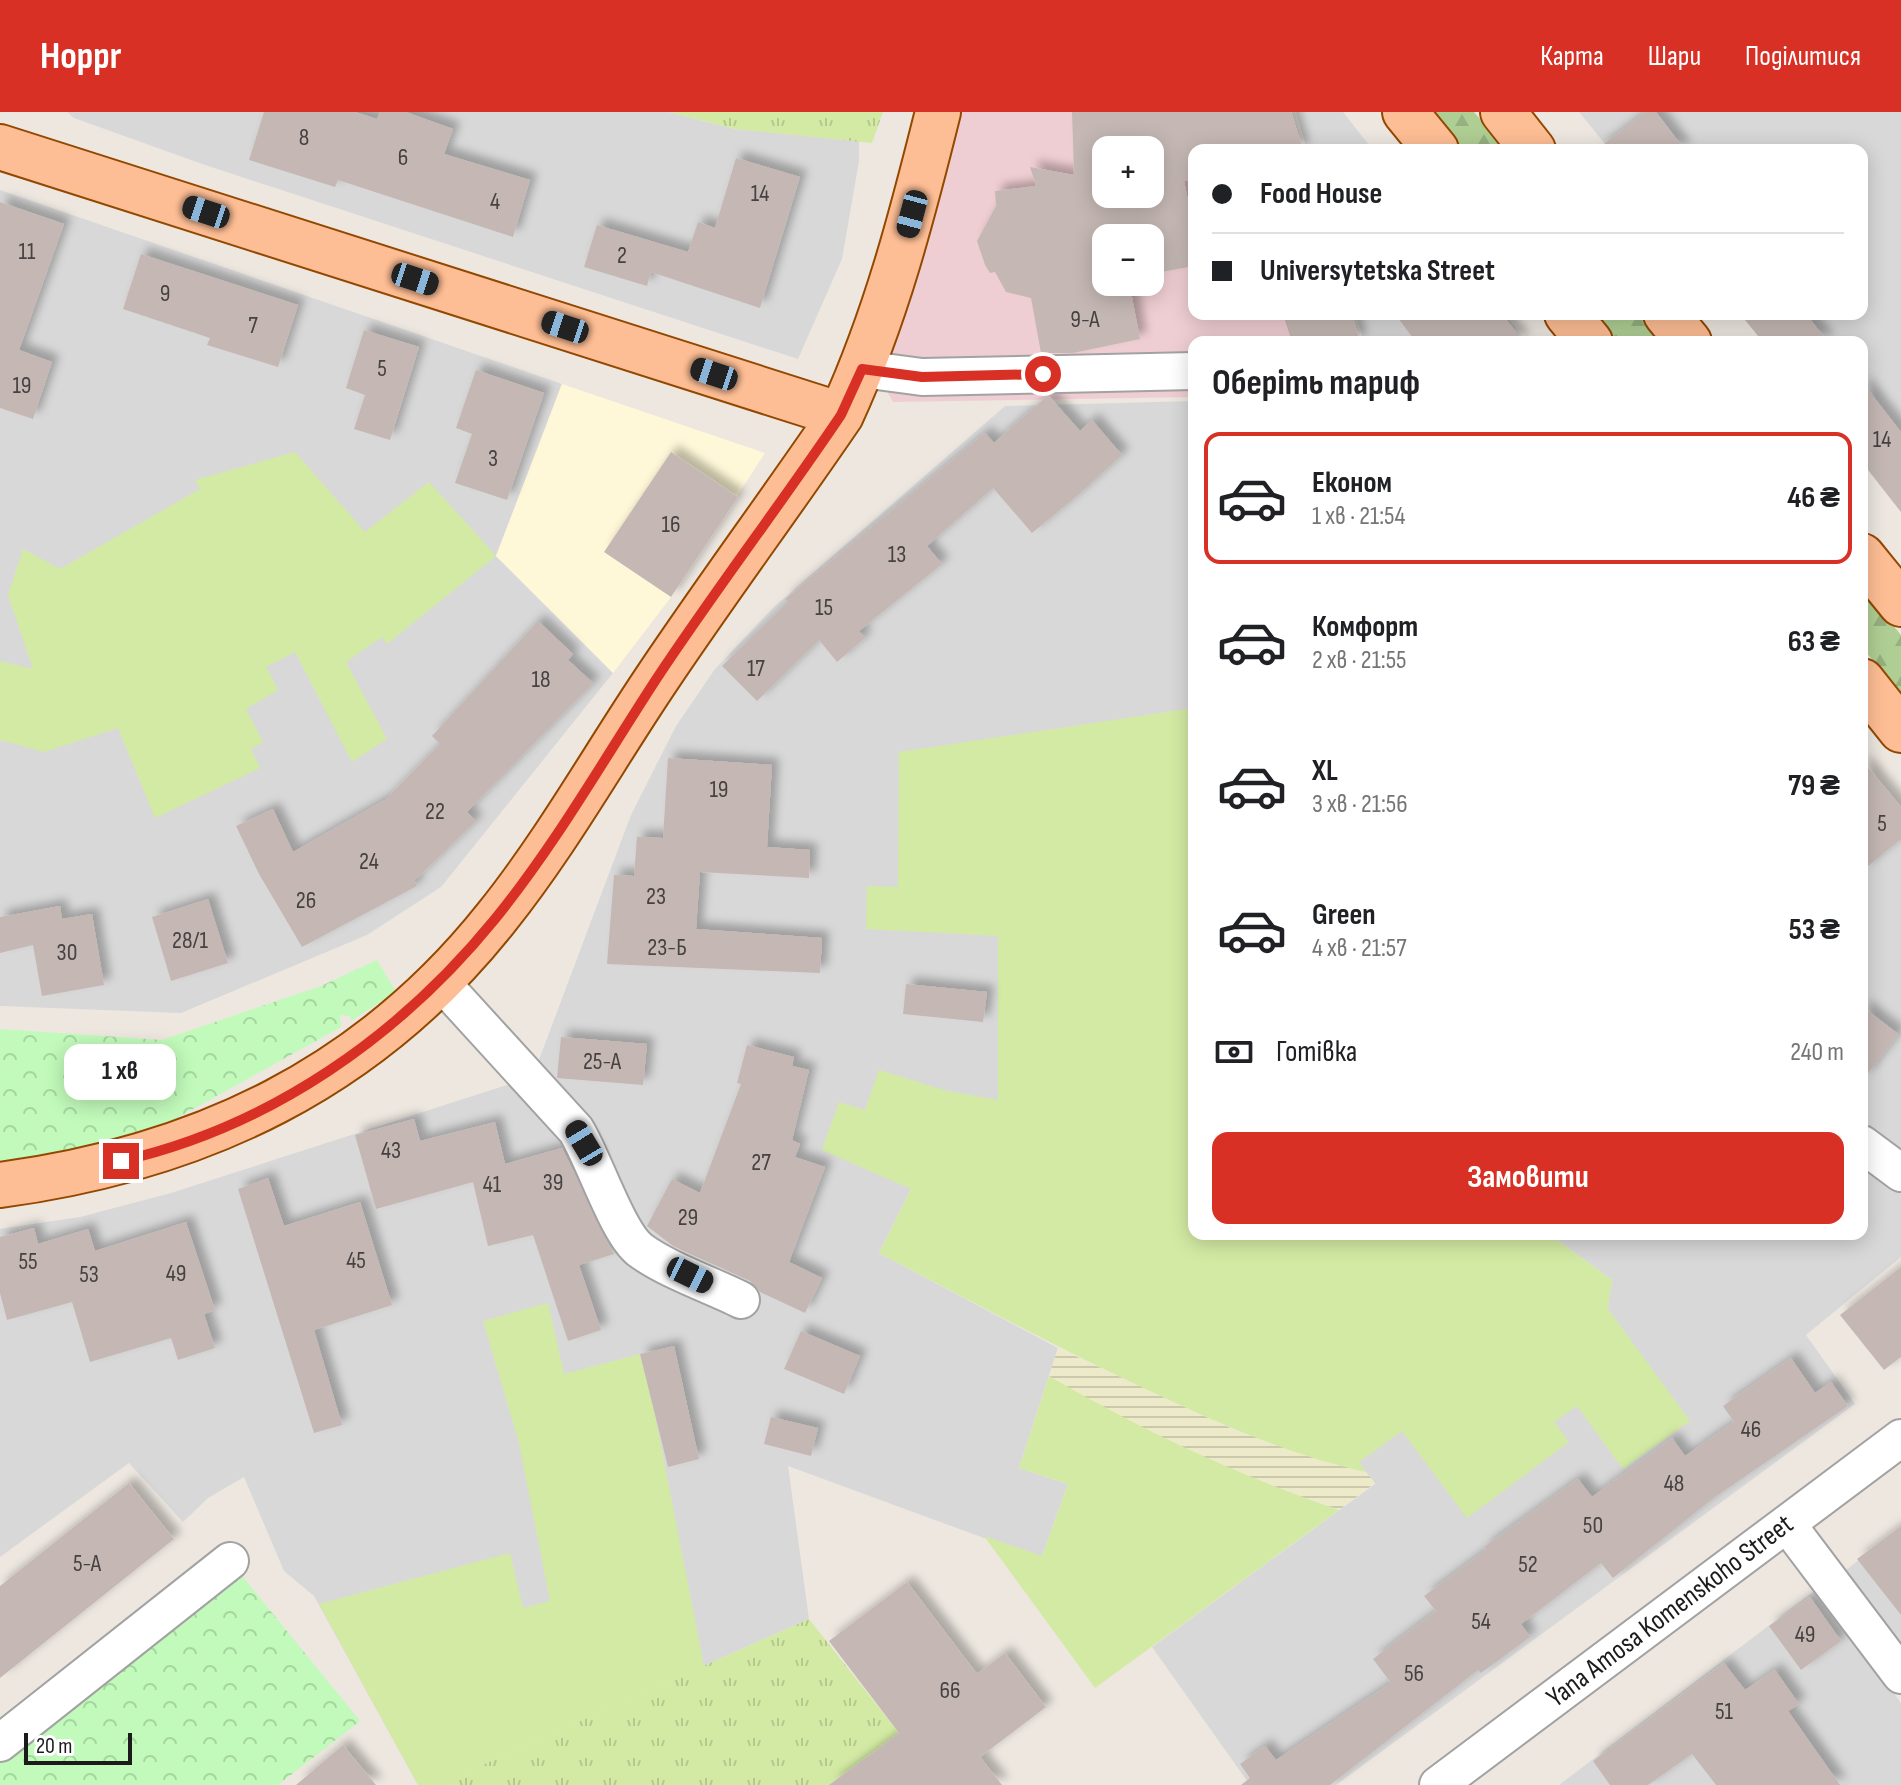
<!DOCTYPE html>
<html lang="uk">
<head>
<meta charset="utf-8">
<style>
	:root { --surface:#fff; --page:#f2f2f2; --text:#202124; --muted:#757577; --line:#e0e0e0; --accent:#d93025 }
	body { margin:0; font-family:"Sofia Sans Condensed",sans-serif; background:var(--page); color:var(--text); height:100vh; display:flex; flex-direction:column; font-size:30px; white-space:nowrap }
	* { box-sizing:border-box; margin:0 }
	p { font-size:26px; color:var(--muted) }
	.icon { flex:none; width:44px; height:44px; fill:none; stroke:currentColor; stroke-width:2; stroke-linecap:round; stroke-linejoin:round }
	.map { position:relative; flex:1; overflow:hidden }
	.drawer { position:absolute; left:1188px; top:224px; width:680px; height:904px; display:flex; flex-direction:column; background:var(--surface); border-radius:16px; box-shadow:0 4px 20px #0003 }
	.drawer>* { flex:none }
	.top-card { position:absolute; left:1188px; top:32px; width:680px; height:176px; border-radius:16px; box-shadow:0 4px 20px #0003; display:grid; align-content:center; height:176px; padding:0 24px; background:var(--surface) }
	.fabs { position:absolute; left:1092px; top:24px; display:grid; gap:16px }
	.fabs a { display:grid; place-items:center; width:72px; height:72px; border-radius:16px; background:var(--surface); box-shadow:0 4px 20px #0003; font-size:40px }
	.scale { position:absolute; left:24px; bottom:20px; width:108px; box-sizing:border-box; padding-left:8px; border:4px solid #1b1b1b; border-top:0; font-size:22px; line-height:28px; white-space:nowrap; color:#1b1b1b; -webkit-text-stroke:6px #fff; paint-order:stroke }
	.end { position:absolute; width:36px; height:36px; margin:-18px; border:10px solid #d93025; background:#fff; box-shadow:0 0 0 4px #fff }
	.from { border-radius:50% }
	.bubble { position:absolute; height:56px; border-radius:16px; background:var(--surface); box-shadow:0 4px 20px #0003; font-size:26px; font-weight:700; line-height:56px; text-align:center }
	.car { position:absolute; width:24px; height:48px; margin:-24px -12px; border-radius:10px; box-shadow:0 0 6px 2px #0007; background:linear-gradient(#222 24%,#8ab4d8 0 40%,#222 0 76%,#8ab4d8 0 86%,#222 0) }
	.top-card b { display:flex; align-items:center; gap:28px; height:76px; font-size:30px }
	.top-card b+b { border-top:2px solid var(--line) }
	.top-card i { width:20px; height:20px; background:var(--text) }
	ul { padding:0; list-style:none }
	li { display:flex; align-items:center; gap:24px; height:132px; margin:0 16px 12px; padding:0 8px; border:4px solid transparent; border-radius:16px }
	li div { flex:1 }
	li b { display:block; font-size:30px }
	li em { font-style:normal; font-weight:700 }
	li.selected { border-color:var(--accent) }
	li>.icon { width:72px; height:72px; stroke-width:1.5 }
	h2 { padding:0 24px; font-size:36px; line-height:96px }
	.pay { display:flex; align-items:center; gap:20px; height:88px; padding:0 24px; font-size:30px }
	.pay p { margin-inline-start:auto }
	.button { display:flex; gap:16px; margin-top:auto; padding:16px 24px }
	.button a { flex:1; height:92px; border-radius:16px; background:var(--accent); color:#fff; font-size:32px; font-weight:700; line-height:92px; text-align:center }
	header { display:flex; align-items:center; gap:48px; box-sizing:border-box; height:112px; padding:0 40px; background:var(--accent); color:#fff }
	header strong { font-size:38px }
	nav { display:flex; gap:44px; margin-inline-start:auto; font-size:28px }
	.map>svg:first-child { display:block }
	.residential { fill:#d9d8d8 }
	.commercial { fill:#efced3; fill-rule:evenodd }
	.education { fill:#fff8d8 }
	.farmland { fill:url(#farmland-rules) }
	.grass { fill:url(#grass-tufts) }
	.forest { fill:url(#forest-firs) }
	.park { fill:url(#park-crowns) }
	.garden { fill:#d3eaa4 }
	.building { fill:#c5b8b4; fill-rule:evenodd; filter:url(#shadow) }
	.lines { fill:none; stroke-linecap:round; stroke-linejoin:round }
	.minor-casing { stroke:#a2a2a2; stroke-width:40 }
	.major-casing { stroke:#934800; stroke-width:48 }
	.minor { stroke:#fff; stroke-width:36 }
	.major { stroke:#febe95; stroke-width:44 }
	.route { stroke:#d93025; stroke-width:10 }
	.labels { text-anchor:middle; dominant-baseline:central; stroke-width:7; stroke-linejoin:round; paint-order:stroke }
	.number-label { font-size:24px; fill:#464241 }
	.street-label { font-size:28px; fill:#1b1b1b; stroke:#fff }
</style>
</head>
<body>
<header>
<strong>Hoppr</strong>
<nav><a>Карта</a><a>Шари</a><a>Поділитися</a></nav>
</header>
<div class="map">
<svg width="1901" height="1673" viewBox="0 0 1901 1673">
	<defs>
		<pattern id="farmland-rules" width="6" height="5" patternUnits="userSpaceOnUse" patternTransform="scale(2)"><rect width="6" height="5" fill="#edeaca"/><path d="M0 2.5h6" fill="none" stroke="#cbc8ad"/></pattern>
		<pattern id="grass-tufts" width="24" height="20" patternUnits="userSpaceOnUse" patternTransform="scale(2)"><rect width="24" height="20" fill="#d3eaa4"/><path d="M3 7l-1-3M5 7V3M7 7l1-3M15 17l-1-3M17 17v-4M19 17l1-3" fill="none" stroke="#b5c88d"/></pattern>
		<pattern id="forest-firs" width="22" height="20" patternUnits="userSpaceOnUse" patternTransform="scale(2)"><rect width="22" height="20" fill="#afce94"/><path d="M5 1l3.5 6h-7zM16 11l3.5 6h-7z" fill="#96b07f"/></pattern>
		<pattern id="park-crowns" width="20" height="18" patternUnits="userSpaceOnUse" patternTransform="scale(2)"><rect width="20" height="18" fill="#c1faba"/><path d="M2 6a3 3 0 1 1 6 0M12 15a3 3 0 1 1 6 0" fill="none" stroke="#a5d69f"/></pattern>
		<filter id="shadow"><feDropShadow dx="7" dy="-7" stdDeviation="4" flood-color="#0004"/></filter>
	</defs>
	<rect width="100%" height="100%" fill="#ede7e0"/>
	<path class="residential" d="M 67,0 L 669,0 L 735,17 L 859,28 L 859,49 L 842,147 L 798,247 L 205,53 L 74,6 Z
		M 1296,0 L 1343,0 L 1373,38 L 1307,38 Z
		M 1579,0 L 1901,0 L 1901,400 L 1862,351 L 1862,230 L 1764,230 L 1742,202 L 1862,202 L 1862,38 L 1610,38 Z
		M 0,78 L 562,272 L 496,444 L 613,561 L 441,775 L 367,823 L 181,901 L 0,894 Z
		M 1356,202 L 1504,202 L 1526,230 L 1364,230 Z
		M 1194,289 L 1194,596 L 1015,992 L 947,980 L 911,1077 L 879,1141 L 1058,1236 L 1019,1356 L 1068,1372 L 1041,1447 L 788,1354 L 809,1507 L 475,1656 L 453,1673 L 418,1673 L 314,1484 L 284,1459 L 244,1365 L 208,1386 L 183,1410 L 129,1351 L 0,1445 L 0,1117 L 80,1105 L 171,1081 L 519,969 L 537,953 L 631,703 L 676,614 L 715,557 L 774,495 L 1005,294 Z
		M 1862,651 L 1901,700 L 1901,1145 L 1806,1223 L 1855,1292 L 1336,1673 L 1250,1673 L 1152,1535 L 1375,1372 L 1358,1350 L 1612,1168 L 1549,1122 L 1862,1122 Z
		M 1901,1415 L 1901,1530 L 1846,1458 Z
		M 1818,1476 L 1901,1591 L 1901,1673 L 1559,1673 Z"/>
	<path class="commercial" d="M 960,0 L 1291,0 L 1303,38 L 1194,38 L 1194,202 L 1352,202 L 1360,230 L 1194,230 L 1194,285 L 893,290 L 887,279 L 887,253 ZM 1106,38 L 1150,38 L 1150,82 L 1106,82 ZM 1106,126 L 1150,126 L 1150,170 L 1106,170 Z"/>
	<path class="education" d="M 562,272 L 765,341 L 671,485 L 613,561 L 496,444 Z"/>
	<path class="farmland" d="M 1058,1236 L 1237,1319 L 1366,1360 L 1375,1371 L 1339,1398 L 1259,1370 L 1133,1314 L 1049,1264 Z"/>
	<path class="grass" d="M 669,0 L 883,0 L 872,31 L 735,17 Z
		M 809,1507 L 899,1621 L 829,1673 L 453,1673 L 475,1656 Z"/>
	<path class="forest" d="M 1431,0 L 1474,0 L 1506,38 L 1462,38 Z
		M 1594,202 L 1642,202 L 1664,230 L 1616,230 Z
		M 1862,475 L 1901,523 L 1901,584 L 1862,535 Z"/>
	<path class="park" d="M 377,848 L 396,880 L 351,909 L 351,905 L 340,902 L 341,915 L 112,1042 L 0,1058 L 0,917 L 162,928 L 321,874 Z
		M 230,1449 L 360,1609 L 278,1673 L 0,1673 L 0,1631 Z"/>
	<path class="garden" d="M 295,340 L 365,420 L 429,370 L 496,444 L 387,532 L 382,525 L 346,550 L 387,627 L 352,650 L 295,540 L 266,555 L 278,578 L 246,597 L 263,630 L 251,637 L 260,656 L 155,706 L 118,616 L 44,640 L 0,628 L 0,549 L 33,557 L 8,483 L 23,437 L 60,457 L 200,377 L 195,368 Z
		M 1194,596 L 1194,1122 L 1549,1122 L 1612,1168 L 1608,1197 L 1690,1309 L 1623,1357 L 1577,1294 L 1554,1310 L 1569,1330 L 1467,1406 L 1402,1319 L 1359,1350 L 1366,1360 C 1290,1343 1220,1312 1150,1279 C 1058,1236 969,1188 879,1141 L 911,1077 L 822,1038 L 839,990 L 865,998 L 879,958 L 947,979 L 998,988 L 998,824 L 866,817 L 867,774 L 898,775 L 899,640 Z
		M 548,1191 L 564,1262 L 640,1242 L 655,1303 L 704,1554 L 475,1656 L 453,1673 L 418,1673 L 319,1492 L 510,1441 L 523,1496 L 550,1489 L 519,1331 L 483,1209 Z
		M 1049,1264 C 1143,1319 1235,1362 1339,1398 L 1095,1576 L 984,1424 L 1042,1444 L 1068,1372 L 1019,1356 Z"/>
	<path class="building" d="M 264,0 L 355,0 L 377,7 L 380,0 L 406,0 L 453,17 L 444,42 L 530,68 L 513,125 L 338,68 L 335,75 L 249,48 Z
		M 1072,0 L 1291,0 L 1303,38 L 1194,38 L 1194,67 L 1184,69 L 1194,119 L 1194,154 L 1150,162 L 1150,126 L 1106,126 L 1106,170 L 1129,170 L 1140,227 L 1073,241 L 1041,241 L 1031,186 L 1006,180 L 995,160 L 990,161 L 985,153 L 977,129 L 996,94 L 995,79 L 1036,74 L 1030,55 L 1074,63 ZM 1106,38 L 1150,38 L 1150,82 L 1106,82 Z
		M 1646,0 L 1656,0 L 1685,38 L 1596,38 Z
		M 736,46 L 800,65 L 760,196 L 651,160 L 647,174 L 584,155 L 597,113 L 688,140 L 698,110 L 715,116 Z
		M 0,90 L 64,112 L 19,238 L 52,250 L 33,307 L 0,296 Z
		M 141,142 L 298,193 L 278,255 L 207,233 L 210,226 L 123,197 Z
		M 1283,202 L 1352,202 L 1360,230 L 1292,230 Z
		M 1395,202 L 1502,202 L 1524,230 L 1416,230 Z
		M 1740,202 L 1806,202 L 1828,230 L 1763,230 Z
		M 364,218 L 419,235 L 390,328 L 354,317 L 365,283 L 346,276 Z
		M 476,258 L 544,281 L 507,388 L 455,371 L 472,322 L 456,316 Z
		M 1862,270 L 1901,320 L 1901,400 L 1862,350 Z
		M 1048,283 L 1080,319 L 1092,308 L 1122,343 L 1077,384 L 1032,421 L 993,376 L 927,434 L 942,452 L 859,519 L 865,526 L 837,550 L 819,528 L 757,589 L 722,554 L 788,490 L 785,487 L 985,321 L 994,331 Z
		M 671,340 L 738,385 L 671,485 L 604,440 Z
		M 538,509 L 573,542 L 568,548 L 593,571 L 467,700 L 476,709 L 414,769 L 417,774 L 302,835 L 259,762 L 236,714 L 273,697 L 293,740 L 385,688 L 440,632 L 432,624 Z
		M 668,646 L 772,653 L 767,735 L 810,738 L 809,766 L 700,760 L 696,817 L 822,826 L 820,861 L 607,852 L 614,763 L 634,764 L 637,725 L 663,726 Z
		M 1862,648 L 1901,695 L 1901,727 L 1862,759 Z
		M 208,787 L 228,851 L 171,869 L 152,805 Z
		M 60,794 L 62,807 L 92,802 L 104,873 L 42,884 L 33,833 L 0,841 L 0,805 Z
		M 906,872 L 987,880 L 983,910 L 903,902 Z
		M 1862,894 L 1898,922 L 1862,969 Z
		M 561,925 L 647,932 L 643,973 L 557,966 Z
		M 747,933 L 794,945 L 792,954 L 809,958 L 792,1028 L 800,1032 L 795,1045 L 825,1055 L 789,1150 L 822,1166 L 805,1201 L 760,1180 L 750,1169 L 673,1134 L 647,1114 L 672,1067 L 700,1081 L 741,972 L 737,971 Z
		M 414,1007 L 420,1029 L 495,1010 L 505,1052 L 562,1036 L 614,1142 L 579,1153 L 601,1218 L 568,1229 L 533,1123 L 488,1134 L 473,1070 L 376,1097 L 355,1023 Z
		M 268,1066 L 284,1114 L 360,1090 L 392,1193 L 314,1218 L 342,1313 L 314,1321 L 238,1077 Z
		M 186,1110 L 215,1198 L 204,1202 L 215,1236 L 178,1248 L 171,1226 L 90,1250 L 72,1190 L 7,1208 L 0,1181 L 0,1125 L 34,1116 L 38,1132 L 88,1117 L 95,1139 Z
		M 1901,1155 L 1901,1245 L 1884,1258 L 1840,1203 Z
		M 801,1219 L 860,1244 L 844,1282 L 784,1257 Z
		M 674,1234 L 699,1347 L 668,1355 L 640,1242 Z
		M 1791,1246 L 1815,1281 L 1831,1270 L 1848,1294 L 1715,1385 L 1613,1466 L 1601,1451 L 1521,1512 L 1530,1525 L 1481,1561 L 1478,1558 L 1330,1673 L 1241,1673 L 1250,1666 L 1240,1652 L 1265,1634 L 1276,1648 L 1391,1571 L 1373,1547 L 1436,1499 L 1424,1484 L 1486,1438 L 1484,1435 L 1578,1367 L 1592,1385 L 1672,1326 L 1685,1344 L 1734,1310 L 1723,1294 Z
		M 771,1305 L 818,1316 L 811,1344 L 764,1332 Z
		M 129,1371 L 174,1427 L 0,1566 L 0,1474 Z
		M 1901,1414 L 1901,1503 L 1857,1447 Z
		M 907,1470 L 977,1562 L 1005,1541 L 1046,1595 L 980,1645 L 1002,1673 L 829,1673 L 899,1621 L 829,1529 Z
		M 1810,1485 L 1841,1529 L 1801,1558 L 1769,1514 Z
		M 1724,1551 L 1745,1578 L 1775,1558 L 1799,1592 L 1788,1599 L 1840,1673 L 1716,1673 L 1692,1642 L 1648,1673 L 1610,1673 L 1593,1649 Z
		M 343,1633 L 376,1673 L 296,1673 Z"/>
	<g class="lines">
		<defs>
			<path id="minor" d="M 862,257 L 922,265 L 1194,259
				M 440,869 L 576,1018 C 594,1047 617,1120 640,1138 C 667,1158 711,1173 741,1188
				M 1862,1032 L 1901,1061
				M 1787,1412 L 1901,1563
				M 0,1631 L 230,1449
				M 1438,1673 L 1901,1326"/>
			<path id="major" d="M 1405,0 L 1436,38
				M 1503,0 L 1533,38
				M 0,35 L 841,303
				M 1567,202 L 1590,230
				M 1666,202 L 1689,230
				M 1862,444 L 1901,492
				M 1862,569 L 1901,618
				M 0,1073 C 201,1046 369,966 496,806 C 557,730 604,645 658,565 C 717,477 781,391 841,303 C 886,205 912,104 938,0"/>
		</defs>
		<use href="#minor" class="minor-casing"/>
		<use href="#major" class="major-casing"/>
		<use href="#minor" class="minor"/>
		<use href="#major" class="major"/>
	</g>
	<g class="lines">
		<path class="route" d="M 121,1049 C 270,1015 399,925 495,807 C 556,732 604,647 657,566 C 716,477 781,392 841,303 L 862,257 L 922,265 L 1043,262"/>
	</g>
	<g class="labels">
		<g class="number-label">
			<text x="304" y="25">8</text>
			<text x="403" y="45">6</text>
			<text x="760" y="81">14</text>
			<text x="495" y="89">4</text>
			<text x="27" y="139">11</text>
			<text x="622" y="143">2</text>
			<text x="165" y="181">9</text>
			<text x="1085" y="207">9-А</text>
			<text x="253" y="213">7</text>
			<text x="382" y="256">5</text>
			<text x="22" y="273">19</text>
			<text x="1882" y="327">14</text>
			<text x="493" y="346">3</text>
			<text x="671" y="412">16</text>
			<text x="897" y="442">13</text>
			<text x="824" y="495">15</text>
			<text x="756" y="556">17</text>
			<text x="541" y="567">18</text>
			<text x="719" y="677">19</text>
			<text x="435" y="699">22</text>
			<text x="1882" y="711">5</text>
			<text x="369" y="749">24</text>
			<text x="656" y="784">23</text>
			<text x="306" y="788">26</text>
			<text x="190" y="828">28/1</text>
			<text x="667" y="835">23-Б</text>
			<text x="67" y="840">30</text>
			<text x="602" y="949">25-А</text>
			<text x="391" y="1038">43</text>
			<text x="761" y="1050">27</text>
			<text x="553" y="1070">39</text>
			<text x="492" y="1072">41</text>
			<text x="688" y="1105">29</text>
			<text x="356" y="1148">45</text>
			<text x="28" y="1149">55</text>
			<text x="176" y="1161">49</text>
			<text x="89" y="1162">53</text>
			<text x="1751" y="1317">46</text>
			<text x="1674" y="1371">48</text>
			<text x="1593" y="1413">50</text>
			<text x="87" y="1451">5-А</text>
			<text x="1528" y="1452">52</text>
			<text x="1481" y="1509">54</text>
			<text x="1805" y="1522">49</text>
			<text x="1414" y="1561">56</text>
			<text x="950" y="1578">66</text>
			<text x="1724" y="1599">51</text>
		</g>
		<g class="street-label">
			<text transform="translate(1670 1499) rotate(-37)">Yana Amosa Komenskoho Street</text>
		</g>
	</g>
</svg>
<div class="fabs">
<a>+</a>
<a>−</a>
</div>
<div class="scale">20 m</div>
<i class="end from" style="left:1043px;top:262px"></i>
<i class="end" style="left:121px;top:1049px"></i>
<div class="bubble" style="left:64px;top:932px;width:112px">1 хв</div>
<i class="car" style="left:206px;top:100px;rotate:288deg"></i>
<i class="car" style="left:912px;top:102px;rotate:195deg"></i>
<i class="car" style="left:415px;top:167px;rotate:108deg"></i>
<i class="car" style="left:565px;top:215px;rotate:288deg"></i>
<i class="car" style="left:714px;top:262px;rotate:288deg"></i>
<i class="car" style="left:584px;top:1031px;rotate:329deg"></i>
<i class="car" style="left:690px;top:1163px;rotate:116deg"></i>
<div class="top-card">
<b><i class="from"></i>Food House</b>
<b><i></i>Universytetska Street</b>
</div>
<section class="drawer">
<h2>Оберіть тариф</h2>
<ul>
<li class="selected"><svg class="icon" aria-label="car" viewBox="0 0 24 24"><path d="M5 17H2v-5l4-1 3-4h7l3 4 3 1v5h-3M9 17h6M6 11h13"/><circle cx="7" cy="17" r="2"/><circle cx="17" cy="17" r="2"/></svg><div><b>Економ</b><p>1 хв · 21:54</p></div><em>46 ₴</em></li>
<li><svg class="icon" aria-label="car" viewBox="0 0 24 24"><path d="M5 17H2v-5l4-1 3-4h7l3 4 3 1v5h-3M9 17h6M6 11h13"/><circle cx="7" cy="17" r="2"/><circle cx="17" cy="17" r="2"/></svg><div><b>Комфорт</b><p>2 хв · 21:55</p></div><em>63 ₴</em></li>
<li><svg class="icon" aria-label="car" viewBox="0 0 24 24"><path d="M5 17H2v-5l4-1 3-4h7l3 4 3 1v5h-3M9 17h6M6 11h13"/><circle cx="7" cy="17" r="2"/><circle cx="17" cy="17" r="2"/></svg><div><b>XL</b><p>3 хв · 21:56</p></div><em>79 ₴</em></li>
<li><svg class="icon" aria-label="car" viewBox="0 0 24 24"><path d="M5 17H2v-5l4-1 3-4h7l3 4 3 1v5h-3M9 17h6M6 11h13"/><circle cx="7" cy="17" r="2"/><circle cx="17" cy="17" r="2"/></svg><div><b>Green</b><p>4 хв · 21:57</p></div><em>53 ₴</em></li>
</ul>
<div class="pay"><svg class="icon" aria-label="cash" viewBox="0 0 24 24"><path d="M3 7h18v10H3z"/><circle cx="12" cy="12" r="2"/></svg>Готівка<p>240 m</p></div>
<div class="button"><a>Замовити</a></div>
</section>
</div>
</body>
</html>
